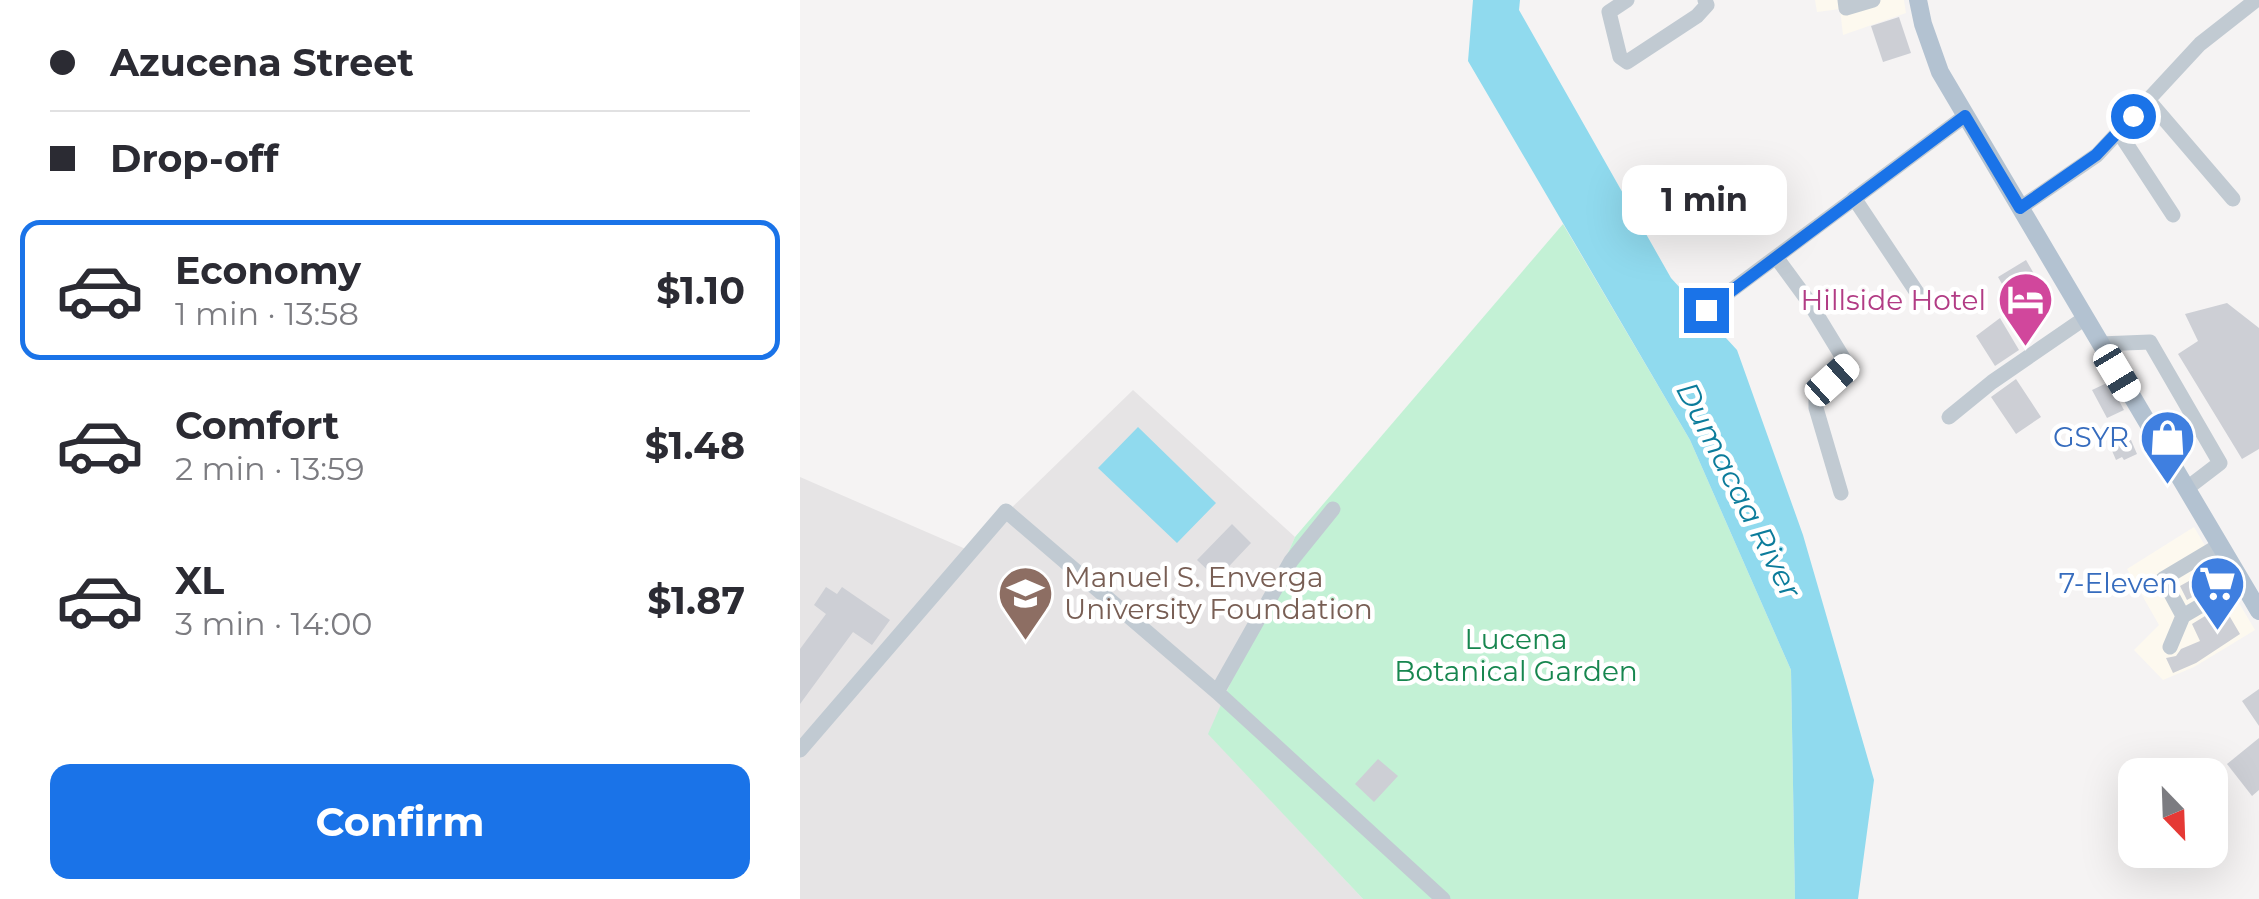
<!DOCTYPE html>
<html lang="en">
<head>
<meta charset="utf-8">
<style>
	:root { --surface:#fff; --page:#f7f7f7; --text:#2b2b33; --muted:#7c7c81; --line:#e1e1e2; --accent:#1a73e8 }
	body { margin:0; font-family:Montserrat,sans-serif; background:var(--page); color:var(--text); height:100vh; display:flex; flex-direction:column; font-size:38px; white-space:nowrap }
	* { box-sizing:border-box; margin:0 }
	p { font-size:32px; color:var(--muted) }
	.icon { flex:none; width:55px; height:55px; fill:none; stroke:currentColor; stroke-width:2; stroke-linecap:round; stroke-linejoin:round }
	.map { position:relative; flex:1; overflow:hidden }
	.details { display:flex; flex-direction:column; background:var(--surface); width:800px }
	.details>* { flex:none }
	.banner { display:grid; align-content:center; height:220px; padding:0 50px; background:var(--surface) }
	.needle { width:65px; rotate:157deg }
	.tools { position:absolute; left:1318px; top:758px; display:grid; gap:20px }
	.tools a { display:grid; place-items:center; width:110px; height:110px; border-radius:20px; background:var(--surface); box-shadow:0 10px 40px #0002; font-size:50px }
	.end { position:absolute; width:45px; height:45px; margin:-22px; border:12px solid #1a73e8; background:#fff; box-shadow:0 0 0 5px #fff }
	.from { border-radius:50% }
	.bubble { position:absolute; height:70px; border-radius:20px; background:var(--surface); box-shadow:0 10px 40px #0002; font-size:32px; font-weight:700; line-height:70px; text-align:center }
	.car { position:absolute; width:30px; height:60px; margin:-30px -15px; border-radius:12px; box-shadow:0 0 8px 2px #0007; background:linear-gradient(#fff 24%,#345 0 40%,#fff 0 76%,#345 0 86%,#fff 0) }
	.banner b { display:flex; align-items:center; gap:35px; height:95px; font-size:38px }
	.banner b+b { border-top:2px solid var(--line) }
	.banner i { width:25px; height:25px; background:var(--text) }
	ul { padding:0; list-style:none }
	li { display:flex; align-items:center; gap:30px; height:140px; margin:0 20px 15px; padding:0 30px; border:5px solid transparent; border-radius:20px }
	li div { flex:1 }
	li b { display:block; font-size:38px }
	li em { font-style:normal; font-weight:700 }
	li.selected { border-color:var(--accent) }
	li>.icon { width:90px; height:90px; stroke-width:1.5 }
	.button { display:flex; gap:20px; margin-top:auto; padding:20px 50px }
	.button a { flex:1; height:115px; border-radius:20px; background:var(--accent); color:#fff; font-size:40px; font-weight:700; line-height:115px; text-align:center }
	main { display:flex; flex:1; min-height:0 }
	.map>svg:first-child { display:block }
	.commercial { fill:#fdf9ef }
	.education { fill:#e6e4e5 }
	.green { fill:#c3f1d5 }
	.water { fill:#90daee }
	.building { fill:#cdcfd5 }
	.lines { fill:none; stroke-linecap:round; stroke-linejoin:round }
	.minor { stroke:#c1cad2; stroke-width:15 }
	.major { stroke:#b3c2d1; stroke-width:18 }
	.route { stroke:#1a73e8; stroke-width:12 }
	.labels { text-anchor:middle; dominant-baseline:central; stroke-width:9; stroke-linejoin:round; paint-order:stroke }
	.hotel-label { font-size:28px; fill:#b23c85; stroke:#fff; text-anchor:end }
	.shop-label { font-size:28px; fill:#366cbe; stroke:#fff; text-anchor:end }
	.education-label { font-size:28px; fill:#785e54; stroke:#fff; text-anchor:start }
	.park-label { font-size:28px; fill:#17864f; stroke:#fff }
	.water-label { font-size:30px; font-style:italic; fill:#0c7c9b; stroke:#fff }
</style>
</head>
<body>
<main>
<section class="details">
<div class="banner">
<b><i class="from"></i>Azucena Street</b>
<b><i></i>Drop-off</b>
</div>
<ul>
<li class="selected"><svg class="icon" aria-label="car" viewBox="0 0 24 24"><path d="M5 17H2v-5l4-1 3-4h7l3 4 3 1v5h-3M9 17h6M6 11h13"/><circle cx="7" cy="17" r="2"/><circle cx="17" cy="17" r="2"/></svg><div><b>Economy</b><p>1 min · 13:58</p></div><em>$1.10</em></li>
<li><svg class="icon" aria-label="car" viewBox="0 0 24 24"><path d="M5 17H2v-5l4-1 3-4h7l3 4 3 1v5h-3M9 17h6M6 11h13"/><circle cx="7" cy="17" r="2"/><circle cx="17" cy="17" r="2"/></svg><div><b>Comfort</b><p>2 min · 13:59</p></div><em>$1.48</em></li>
<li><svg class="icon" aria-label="car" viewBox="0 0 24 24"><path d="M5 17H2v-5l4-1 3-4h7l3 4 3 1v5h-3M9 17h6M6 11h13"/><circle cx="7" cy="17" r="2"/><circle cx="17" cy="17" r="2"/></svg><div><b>XL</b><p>3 min · 14:00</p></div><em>$1.87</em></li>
</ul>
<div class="button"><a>Confirm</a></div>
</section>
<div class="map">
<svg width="1459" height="899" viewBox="0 0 1459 899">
	<rect width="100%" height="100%" fill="#f5f3f3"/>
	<path class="commercial" d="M 1015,0 L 1104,0 L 1106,13 L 1043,35 L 1040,9 L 1017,12 Z
		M 1394,527 L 1455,630 L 1394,667 L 1363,680 L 1334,650 L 1359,625 L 1327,569 Z"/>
	<path class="education" d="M 333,390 L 495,537 L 409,734 L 563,899 L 0,899 L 0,477 L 168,550 Z"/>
	<path class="green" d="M 763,224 L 890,440 L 991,670 L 995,899 L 563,899 L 408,734 L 495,537 Z"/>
	<path class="water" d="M 673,0 L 720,0 L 719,10 L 871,278 L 937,350 L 1003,535 L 1074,780 L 1058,899 L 995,899 L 991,670 L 890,440 L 668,61 Z
		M 338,427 L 416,503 L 377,543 L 298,468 Z"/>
	<path class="building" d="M 1099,17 L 1111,53 L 1083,62 L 1071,26 Z
		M 1226,260 L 1237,279 L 1209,296 L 1198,277 Z
		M 1427,303 L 1459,328 L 1459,449 L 1442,459 L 1378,354 L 1398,341 L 1385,314 Z
		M 1200,318 L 1219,350 L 1195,366 L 1176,336 Z
		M 1216,379 L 1241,417 L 1216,434 L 1191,397 Z
		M 1309,382 L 1324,410 L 1307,418 L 1292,390 Z
		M 1331,440 L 1337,454 L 1324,460 L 1322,457 L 1316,460 L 1310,446 Z
		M 432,524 L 451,543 L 417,579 L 397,560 Z
		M 1414,567 L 1421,581 L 1387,600 L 1380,586 Z
		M 26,587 L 37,594 L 42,587 L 90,620 L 72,645 L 53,632 L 0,704 L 0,649 L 26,614 L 14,605 Z
		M 1423,605 L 1440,634 L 1396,663 L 1373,673 L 1366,658 L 1376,656 L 1381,649 L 1400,641 L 1392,624 Z
		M 1459,689 L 1459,726 L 1442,701 Z
		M 1459,738 L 1459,790 L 1452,796 L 1427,764 Z
		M 578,759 L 598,776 L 574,802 L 555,784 Z"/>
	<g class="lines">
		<path class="minor" d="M 827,0 L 809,12 L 820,57 L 827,62 L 897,16 L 907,5 L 905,0
			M 1045,0 L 1046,8 L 1073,0
			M 1348,100 L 1433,199
			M 1318,131 L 1373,215
			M 1054,198 L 1120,297
			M 1220,208 L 1297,155 L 1400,44 L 1456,0
			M 976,257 L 1009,302 L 1048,366 L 1016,395 L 1016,408 L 1041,493
			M 905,310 L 1165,116
			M 1300,344 L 1350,342 L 1420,463 L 1386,489
			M 1149,417 L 1192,382 L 1285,318
			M 1383,616 L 1363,579 L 1420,545
			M 1370,647 L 1383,616 L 1441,582
			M 417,692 L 491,561 L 533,509
			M 0,750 L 206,511 L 417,692 L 643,899"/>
		<path class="major" d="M 1118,0 L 1123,24 L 1140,72 L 1459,611"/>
	</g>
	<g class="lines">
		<path class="route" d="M 906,310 L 1165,116 L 1220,208 L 1296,155 L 1333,116"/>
	</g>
	<defs>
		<symbol id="hotel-pin" viewBox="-11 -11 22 30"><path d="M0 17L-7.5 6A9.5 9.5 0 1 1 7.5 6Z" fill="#d1479c" stroke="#fff"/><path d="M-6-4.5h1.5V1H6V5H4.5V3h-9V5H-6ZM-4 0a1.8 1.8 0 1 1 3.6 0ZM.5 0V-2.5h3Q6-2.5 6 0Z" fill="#fff"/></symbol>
		<symbol id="shop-pin" viewBox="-11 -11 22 30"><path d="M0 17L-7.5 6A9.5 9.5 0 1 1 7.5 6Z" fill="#3f7fe0" stroke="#fff"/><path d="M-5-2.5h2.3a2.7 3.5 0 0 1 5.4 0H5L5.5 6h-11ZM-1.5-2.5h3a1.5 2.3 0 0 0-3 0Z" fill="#fff"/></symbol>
		<symbol id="supermarket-pin" viewBox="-11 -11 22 30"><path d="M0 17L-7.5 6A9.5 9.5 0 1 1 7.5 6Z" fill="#3f7fe0" stroke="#fff"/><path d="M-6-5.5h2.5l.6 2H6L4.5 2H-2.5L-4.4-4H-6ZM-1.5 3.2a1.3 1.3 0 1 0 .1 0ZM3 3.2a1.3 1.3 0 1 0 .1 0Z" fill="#fff"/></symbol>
		<symbol id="university-pin" viewBox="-11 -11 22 30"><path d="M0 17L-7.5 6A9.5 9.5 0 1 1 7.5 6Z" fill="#8d6e63" stroke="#fff"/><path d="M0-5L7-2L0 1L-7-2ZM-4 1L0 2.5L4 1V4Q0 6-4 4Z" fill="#fff"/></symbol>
	</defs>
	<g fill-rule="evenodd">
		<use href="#hotel-pin" x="1194" y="268" width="63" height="86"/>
		<use href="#shop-pin" x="1336" y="406" width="63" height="86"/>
		<use href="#supermarket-pin" x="1386" y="552" width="63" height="86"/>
		<use href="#university-pin" x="194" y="562" width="63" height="86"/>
	</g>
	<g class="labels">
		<g class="hotel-label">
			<text x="1186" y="300">Hillside Hotel</text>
		</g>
		<g class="shop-label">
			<text x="1329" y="437">GSYR</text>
			<text x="1378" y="583">7-Eleven</text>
		</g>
		<g class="education-label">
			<text x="264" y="577">Manuel S. Enverga<tspan x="264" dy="32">University Foundation</tspan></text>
		</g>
		<g class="park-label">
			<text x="716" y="639">Lucena<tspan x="716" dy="32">Botanical Garden</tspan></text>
		</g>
		<g class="water-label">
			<text transform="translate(939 490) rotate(63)">Dumacaa River</text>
		</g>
	</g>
</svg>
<div class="tools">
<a><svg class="needle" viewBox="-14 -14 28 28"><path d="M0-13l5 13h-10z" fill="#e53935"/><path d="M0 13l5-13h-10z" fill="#7c7c81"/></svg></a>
</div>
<i class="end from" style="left:1333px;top:116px"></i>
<i class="end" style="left:906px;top:310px"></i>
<div class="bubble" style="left:822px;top:165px;width:165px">1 min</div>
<i class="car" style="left:1317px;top:373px;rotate:149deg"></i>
<i class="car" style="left:1032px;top:380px;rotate:48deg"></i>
</div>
</main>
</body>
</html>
